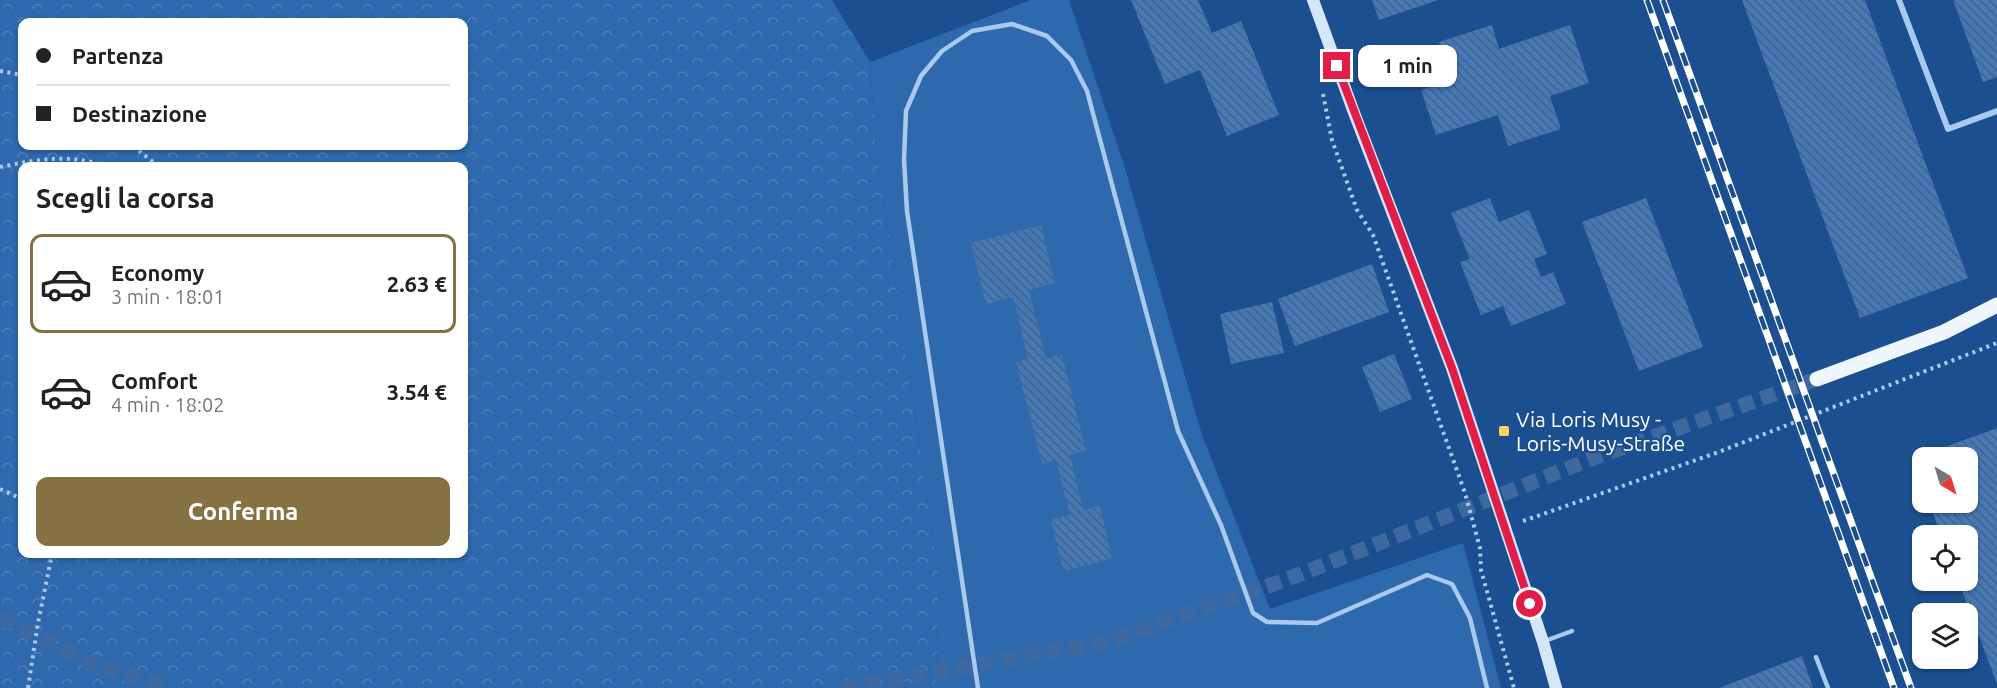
<!DOCTYPE html>
<html lang="it">
<head>
<meta charset="utf-8">
<style>
	:root { --surface:#fff; --page:#f6f6f6; --text:#222; --muted:#767676; --line:#e0e0e0; --accent:#857141 }
	body { margin:0; font-family:Ubuntu,sans-serif; background:var(--page); color:var(--text); height:100vh; display:flex; flex-direction:column; font-size:22px; white-space:nowrap }
	* { box-sizing:border-box; margin:0 }
	p { font-size:20px; color:var(--muted) }
	.icon { flex:none; width:33px; height:33px; fill:none; stroke:currentColor; stroke-width:2; stroke-linecap:round; stroke-linejoin:round }
	.map { position:relative; flex:1; overflow:hidden }
	.sheet { position:absolute; left:18px; top:162px; width:450px; height:396px; display:flex; flex-direction:column; background:var(--surface); border-radius:12px; box-shadow:0 2px 4px #0004 }
	.sheet>* { flex:none }
	.hud { position:absolute; left:18px; top:18px; width:450px; height:132px; border-radius:12px; box-shadow:0 2px 4px #0004; display:grid; align-content:center; height:132px; padding:0 18px; background:var(--surface) }
	.needle { width:39px; rotate:142deg }
	.controls { position:absolute; left:1912px; top:447px; display:grid; gap:12px }
	.controls a { display:grid; place-items:center; width:66px; height:66px; border-radius:12px; background:var(--surface); box-shadow:0 2px 4px #0004; font-size:30px }
	.end { position:absolute; width:27px; height:27px; margin:-14px; border:8px solid #e11d48; background:#fff; box-shadow:0 0 0 3px #fff }
	.from { border-radius:50% }
	.bubble { position:absolute; height:42px; border-radius:12px; background:var(--surface); box-shadow:0 2px 4px #0004; font-size:20px; font-weight:600; line-height:42px; text-align:center }
	.hud b { display:flex; align-items:center; gap:21px; height:57px; font-size:22px }
	.hud b+b { border-top:2px solid var(--line) }
	.hud i { width:15px; height:15px; background:var(--text) }
	ul { padding:0; list-style:none }
	li { display:flex; align-items:center; gap:18px; height:99px; margin:0 12px 9px; padding:0 6px; border:3px solid transparent; border-radius:12px }
	li div { flex:1 }
	li b { display:block; font-size:22px }
	li em { font-style:normal; font-weight:600 }
	li.current { border-color:var(--accent) }
	li>.icon { width:54px; height:54px; stroke-width:1.5 }
	h2 { padding:0 18px; font-size:27px; line-height:72px }
	.action { display:flex; gap:12px; margin-top:auto; padding:12px 18px }
	.action a { flex:1; height:69px; border-radius:12px; background:var(--accent); color:#fff; font-size:24px; font-weight:600; line-height:69px; text-align:center }
	.map>svg:first-child { display:block }
	.forest { fill:url(#forest-crowns); fill-rule:evenodd }
	.park { fill:#2e69ad }
	.building { fill:url(#building-back-hatch) }
	.lines { fill:none; stroke-linecap:round; stroke-linejoin:round }
	.primary-tunnel { stroke:#3d69a0; stroke-width:15; stroke-dasharray:15 8; stroke-linecap:butt }
	.path { stroke:#a9c9ee; stroke-width:4; stroke-dasharray:3 4.5; stroke-linecap:butt }
	.lane { stroke:#a9c9ee; stroke-width:4.5 }
	.street { stroke:#a9c9ee; stroke-width:6 }
	.secondary { stroke:#d6e6fa; stroke-width:12 }
	.primary { stroke:#f0f6ff; stroke-width:15 }
	.rail-casing { stroke:#fff; stroke-width:7 }
	.rail { stroke:#1b4f8f; stroke-width:4.5; stroke-dasharray:14; stroke-linecap:butt }
	.route { stroke:#e11d48; stroke-width:8 }
	.poi-dot { fill:#ffd166; stroke:#1b4f8f; stroke-width:2 }
	.labels { text-anchor:middle; dominant-baseline:central; stroke-width:4.5; stroke-linejoin:round; paint-order:stroke }
	.poi-label { font-size:21px; fill:#fff; stroke:#1b4f8f; text-anchor:start }
</style>
</head>
<body>
<div class="map">
<svg width="1997" height="688" viewBox="0 0 1997 688">
	<defs>
		<pattern id="forest-crowns" width="20" height="18" patternUnits="userSpaceOnUse" patternTransform="scale(1.5)"><rect width="20" height="18" fill="#2e69ad"/><path d="M2 6a3 3 0 1 1 6 0M12 15a3 3 0 1 1 6 0" fill="none" stroke="#4d80b9"/></pattern>
		<pattern id="building-back-hatch" width="6" height="6" patternUnits="userSpaceOnUse" patternTransform="scale(1.5)"><rect width="6" height="6" fill="#4478b7"/><path d="M-1 5l2 2M0 0l6 6M5-1l2 2" fill="none" stroke="#486282"/></pattern>
	</defs>
	<rect width="100%" height="100%" fill="#1b4f8f"/>
	<path class="forest" d="M 0,0 L 832,0 L 870,62 L 876,147 L 939,580 L 936,688 L 0,688 ZM 22,22 L 464,22 L 464,146 L 22,146 ZM 22,166 L 464,166 L 464,554 L 22,554 Z"/>
	<path class="park" d="M 1031,0 L 1069,0 L 1124,165 L 1202,435 L 1270,609 L 1463,543 L 1501,688 L 936,688 L 939,580 L 876,147 L 870,62 Z"/>
	<path class="building" d="M 1131,0 L 1198,0 L 1212,33 L 1241,21 L 1279,115 L 1227,136 L 1200,70 L 1165,84 Z
		M 1372,0 L 1438,0 L 1379,20 Z
		M 1742,0 L 1865,0 L 1968,278 L 1860,318 Z
		M 1953,0 L 1997,0 L 1997,77 L 1983,82 Z
		M 1492,25 L 1499,49 L 1570,25 L 1589,83 L 1550,96 L 1561,129 L 1508,146 L 1498,115 L 1436,135 L 1421,90 L 1451,81 L 1439,42 Z
		M 1490,198 L 1499,222 L 1529,210 L 1547,254 L 1534,259 L 1541,277 L 1553,272 L 1566,304 L 1511,326 L 1503,306 L 1481,315 L 1460,262 L 1470,259 L 1451,213 Z
		M 1646,198 L 1703,347 L 1639,371 L 1582,222 Z
		M 1041,225 L 1055,283 L 1029,290 L 1046,358 L 1062,355 L 1086,451 L 1070,455 L 1083,510 L 1100,506 L 1112,559 L 1063,571 L 1051,520 L 1070,515 L 1056,460 L 1042,464 L 1016,362 L 1028,359 L 1013,297 L 986,304 L 971,243 Z
		M 1372,264 L 1389,312 L 1295,346 L 1278,299 Z
		M 1272,302 L 1284,353 L 1231,364 L 1220,314 Z
		M 1394,354 L 1412,399 L 1380,412 L 1362,367 Z
		M 1997,428 L 1997,684 L 1958,580 L 1968,580 L 1968,536 L 1941,536 L 1929,502 L 1968,502 L 1968,458 L 1923,458 L 1923,487 L 1912,459 Z
		M 1802,656 L 1813,688 L 1719,688 Z"/>
	<g class="lines">
		<path class="primary-tunnel" d="M 0,618 L 91,663 L 169,688
			M 843,688 L 1106,642 L 1288,579 L 1599,456 L 1817,379"/>
		<path class="path" d="M 0,71 L 22,75
			M 1323,94 L 1332,140 L 1357,210 L 1373,235 L 1465,493 L 1480,548 L 1481,570 L 1514,688
			M 133,146 L 158,166
			M 0,167 C 35,160 70,153 104,166
			M 0,489 L 22,499
			M 1523,521 L 1716,453 L 1997,343
			M 28,688 L 38,623 L 52,554"/>
		<path class="lane" d="M 1545,641 L 1572,631
			M 1816,657 L 1828,688
			M 978,688 L 907,211 L 904,160 L 906,111 L 921,76 L 942,51 L 972,31 L 1012,24 L 1047,36 L 1071,60 L 1087,91 L 1178,431 L 1221,525 L 1253,613 L 1267,622 L 1317,623 L 1427,575 L 1452,584 L 1470,618 L 1487,688"/>
		<path class="street" d="M 1899,0 L 1948,129 L 1997,111"/>
		<path class="secondary" d="M 1313,0 L 1353,110 L 1452,368 L 1543,642 L 1556,688"/>
		<path class="primary" d="M 1817,379 L 1944,332 L 1997,305"/>
		<defs>
			<path id="rail" d="M 1647,0 L 1894,688
				M 1663,0 L 1911,688"/>
		</defs>
		<use href="#rail" class="rail-casing"/>
		<use href="#rail" class="rail"/>
	</g>
	<g class="lines">
		<path class="route" d="M 1337,66 L 1452,368 L 1530,604"/>
	</g>
	<rect class="poi-dot" x="1498" y="425" width="12" height="12" rx="3"/>
	<g class="labels">
		<g class="poi-label">
			<text x="1516" y="419">Via Loris Musy -<tspan x="1516" dy="24">Loris-Musy-Straße</tspan></text>
		</g>
	</g>
</svg>
<div class="controls">
<a><svg class="needle" viewBox="-14 -14 28 28"><path d="M0-13l5 13h-10z" fill="#e53935"/><path d="M0 13l5-13h-10z" fill="#767676"/></svg></a>
<a><svg class="icon" aria-label="locate" viewBox="0 0 24 24"><circle cx="12" cy="12" r="6"/><path d="M12 2v4M12 18v4M2 12h4M18 12h4"/></svg></a>
<a><svg class="icon" aria-label="layers" viewBox="0 0 24 24"><path d="M12 4l9 5-9 5-9-5zM3 14l9 5 9-5"/></svg></a>
</div>
<i class="end from" style="left:1530px;top:604px"></i>
<i class="end" style="left:1337px;top:66px"></i>
<div class="bubble" style="left:1358px;top:45px;width:99px">1 min</div>
<div class="hud">
<b><i class="from"></i>Partenza</b>
<b><i></i>Destinazione</b>
</div>
<section class="sheet">
<h2>Scegli la corsa</h2>
<ul>
<li class="current"><svg class="icon" aria-label="car" viewBox="0 0 24 24"><path d="M5 17H2v-5l4-1 3-4h7l3 4 3 1v5h-3M9 17h6M6 11h13"/><circle cx="7" cy="17" r="2"/><circle cx="17" cy="17" r="2"/></svg><div><b>Economy</b><p>3 min · 18:01</p></div><em>2.63 €</em></li>
<li><svg class="icon" aria-label="car" viewBox="0 0 24 24"><path d="M5 17H2v-5l4-1 3-4h7l3 4 3 1v5h-3M9 17h6M6 11h13"/><circle cx="7" cy="17" r="2"/><circle cx="17" cy="17" r="2"/></svg><div><b>Comfort</b><p>4 min · 18:02</p></div><em>3.54 €</em></li>
</ul>
<div class="action"><a>Conferma</a></div>
</section>
</div>
</body>
</html>
